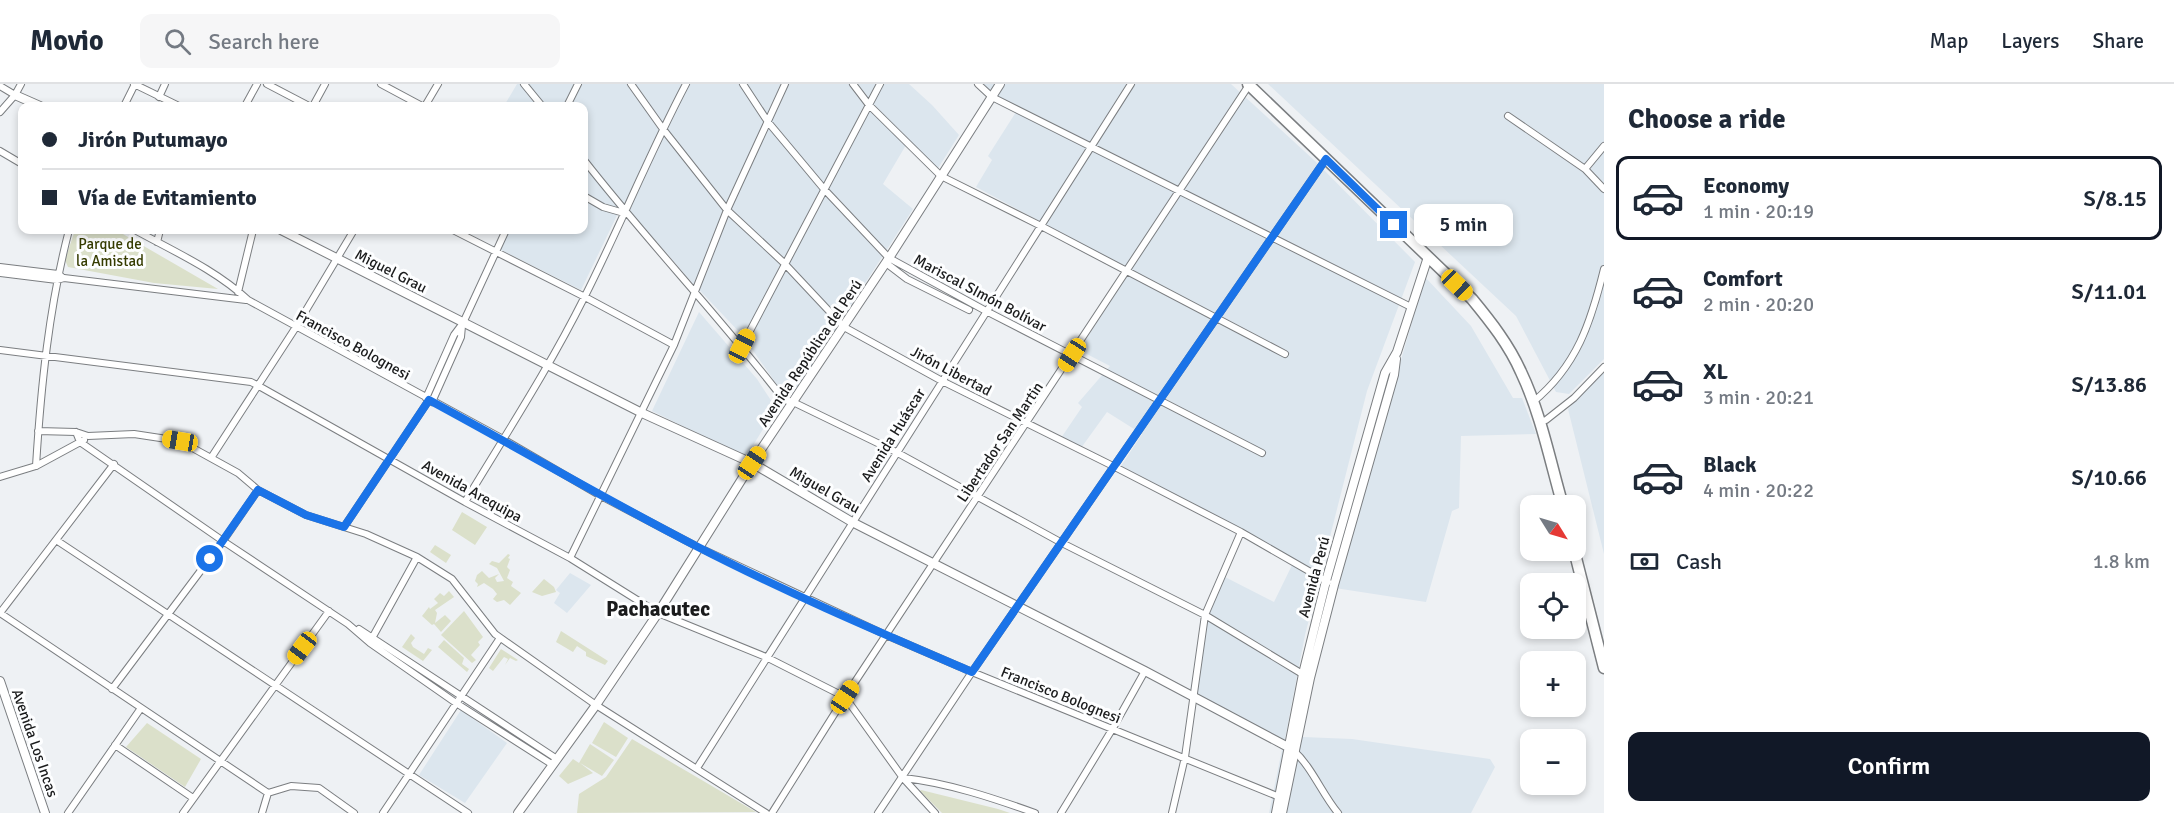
<!DOCTYPE html>
<html lang="en">
<head>
<meta charset="utf-8">
<style>
	:root { --surface:#fff; --page:#f6f6f7; --text:#1f2937; --muted:#747a83; --line:#e0e1e3; --accent:#111827 }
	body { margin:0; font-family:Signika,sans-serif; background:var(--page); color:var(--text); height:100vh; display:flex; flex-direction:column; font-size:22px; white-space:nowrap }
	* { box-sizing:border-box; margin:0 }
	p { font-size:20px; color:var(--muted) }
	.icon { flex:none; width:33px; height:33px; fill:none; stroke:currentColor; stroke-width:2; stroke-linecap:round; stroke-linejoin:round }
	.map { position:relative; flex:1; overflow:hidden }
	.panel { display:flex; flex-direction:column; background:var(--surface); width:570px }
	.panel>* { flex:none }
	.guide { position:absolute; left:18px; top:18px; width:570px; height:132px; border-radius:12px; box-shadow:0 3px 9px #0003; display:grid; align-content:center; height:132px; padding:0 24px; background:var(--surface) }
	.needle { width:39px; rotate:127deg }
	.controls { position:absolute; left:1520px; top:411px; display:grid; gap:12px }
	.controls a { display:grid; place-items:center; width:66px; height:66px; border-radius:12px; background:var(--surface); box-shadow:0 3px 9px #0003; font-size:30px }
	.end { position:absolute; width:27px; height:27px; margin:-14px; border:8px solid #1a73e8; background:#fff; box-shadow:0 0 0 3px #fff }
	.from { border-radius:50% }
	.bubble { position:absolute; height:42px; border-radius:12px; background:var(--surface); box-shadow:0 3px 9px #0003; font-size:20px; font-weight:600; line-height:42px; text-align:center }
	.car { position:absolute; width:18px; height:36px; margin:-18px -9px; border-radius:8px; box-shadow:0 0 4px 2px #0007; background:linear-gradient(#f5c518 24%,#345 0 40%,#f5c518 0 76%,#345 0 86%,#f5c518 0) }
	.guide b { display:flex; align-items:center; gap:21px; height:57px; font-size:22px }
	.guide b+b { border-top:2px solid var(--line) }
	.guide i { width:15px; height:15px; background:var(--text) }
	ul { padding:0; list-style:none }
	li { display:flex; align-items:center; gap:18px; height:84px; margin:0 12px 9px; padding:0 12px; border:3px solid transparent; border-radius:12px }
	li div { flex:1 }
	li b { display:block; font-size:22px }
	li em { font-style:normal; font-weight:600 }
	li.selected { border-color:var(--accent) }
	li>.icon { width:54px; height:54px; stroke-width:1.5 }
	h2 { padding:0 24px; font-size:27px; line-height:72px }
	.pay { display:flex; align-items:center; gap:15px; height:66px; padding:0 24px; font-size:22px }
	.pay p { margin-inline-start:auto }
	.action { display:flex; gap:12px; margin-top:auto; padding:12px 24px }
	.action a { flex:1; height:69px; border-radius:12px; background:var(--accent); color:#fff; font-size:24px; font-weight:600; line-height:69px; text-align:center }
	header { display:flex; align-items:center; gap:36px; box-sizing:border-box; height:84px; padding:0 30px; background:var(--surface); border-bottom:2px solid var(--line) }
	header strong { font-size:28px }
	nav { display:flex; gap:33px; margin-inline-start:auto; font-size:21px }
	.search { width:420px; height:54px; background:var(--page); display:flex; align-items:center; gap:15px; box-sizing:border-box; padding:0 21px; border-radius:12px; color:var(--muted); font-size:22px }
	main { display:flex; flex:1; min-height:0 }
	.map>svg:first-child { display:block }
	.built { fill:#dce6ee }
	.green { fill:#dbe0ca }
	.lines { fill:none; stroke-linecap:round; stroke-linejoin:round }
	.street-casing { stroke:#7b7e81; stroke-width:8 }
	.secondary-casing { stroke:#7b7e81; stroke-width:10 }
	.highway-casing { stroke:#7b7e81; stroke-width:13 }
	.street { stroke:#fff; stroke-width:6 }
	.secondary { stroke:#fff; stroke-width:8 }
	.highway { stroke:#fff; stroke-width:10 }
	.route { stroke:#1a73e8; stroke-width:8 }
	.labels { text-anchor:middle; dominant-baseline:central; stroke-width:6; stroke-linejoin:round; paint-order:stroke }
	.park-label { font-size:15px; fill:#363c00; stroke:#fdfeff }
	.street-label { font-size:15px; fill:#1a1b1c; stroke:#fdfeff }
	.district-label { font-size:21px; font-weight:bold; fill:#1a1b1c; stroke:#fdfeff }
</style>
</head>
<body>
<header>
<strong>Movio</strong>
<div class="search"><svg class="icon" aria-label="search" viewBox="0 0 24 24"><circle cx="10" cy="10" r="6"/><path d="M15 15l6 6"/></svg>Search here</div>
<nav><a>Map</a><a>Layers</a><a>Share</a></nav>
</header>
<main>
<div class="map">
<svg width="1604" height="729" viewBox="0 0 1604 729">
	<rect width="100%" height="100%" fill="#eef1f4"/>
	<path class="built" d="M 517,0 L 909,0 L 932,21 L 959,51 L 935,89 L 906,61 L 883,100 L 913,125 L 793,311 L 785,312 L 742,251 L 689,195 L 623,119 L 581,206 L 499,165 L 507,146 L 584,146 L 584,22 L 504,22 Z
		M 981,0 L 1231,0 L 1315,77 L 1415,178 L 1367,307 L 1305,551 L 1285,655 L 1303,653 L 1352,655 L 1490,675 L 1495,683 L 1471,729 L 1269,729 L 1284,656 L 1196,611 L 1205,530 L 1223,492 L 1274,518 L 1295,475 L 1121,382 L 1142,350 L 1107,328 L 1081,364 L 1061,354 L 1082,323 L 1078,319 L 1110,282 L 1079,266 L 1131,186 L 976,103 L 992,76 L 988,72 L 1016,28 Z
		M 1268,0 L 1604,0 L 1604,275 L 1569,310 L 1556,308 L 1516,232 Z
		M 1425,193 L 1471,242 L 1513,314 L 1522,314 L 1536,350 L 1461,352 L 1459,424 L 1452,427 L 1426,518 L 1335,504 Z
		M 699,228 L 757,295 L 776,324 L 746,373 L 652,327 Z
		M 1604,286 L 1604,470 L 1568,325 Z
		M 570,489 L 591,501 L 567,529 L 554,519 L 560,509 L 556,506 Z
		M 461,626 L 507,659 L 465,719 L 419,691 Z"/>
	<path class="green" d="M 75,146 L 116,146 L 218,205 L 154,199 L 68,183 L 65,176 Z
		M 462,428 L 487,443 L 475,461 L 452,446 Z
		M 435,461 L 451,471 L 446,479 L 430,468 Z
		M 508,470 L 510,471 L 508,474 L 510,475 L 507,483 L 510,486 L 507,494 L 513,498 L 511,502 L 521,509 L 510,521 L 504,516 L 497,518 L 493,515 L 497,510 L 493,505 L 484,499 L 477,503 L 478,500 L 475,497 L 477,491 L 482,487 L 489,494 L 499,490 L 495,494 L 497,498 L 504,497 L 497,484 L 489,480 L 492,477 L 499,479 Z
		M 544,495 L 554,503 L 556,508 L 542,512 L 532,508 Z
		M 449,507 L 454,513 L 435,526 L 437,529 L 435,539 L 445,531 L 451,537 L 441,548 L 434,540 L 432,541 L 422,532 L 429,523 L 430,525 L 438,519 L 434,515 L 440,509 L 444,512 Z
		M 464,527 L 483,553 L 478,558 L 480,561 L 471,571 L 476,576 L 472,579 L 441,551 Z
		M 561,547 L 608,577 L 605,581 L 586,572 L 586,568 L 577,562 L 573,568 L 556,558 Z
		M 411,550 L 415,554 L 411,559 L 413,563 L 424,570 L 428,564 L 432,566 L 423,577 L 402,563 Z
		M 444,556 L 464,574 L 462,580 L 469,585 L 467,588 L 438,563 Z
		M 501,565 L 518,576 L 516,577 L 510,574 L 505,581 L 508,575 L 504,573 L 493,587 L 489,584 Z
		M 604,638 L 628,654 L 616,673 L 592,659 Z
		M 147,639 L 201,675 L 185,703 L 126,663 Z
		M 632,655 L 756,728 L 577,729 L 579,710 L 606,693 Z
		M 590,660 L 614,676 L 602,692 L 580,679 L 593,689 L 568,700 L 559,692 L 573,675 L 579,679 Z
		M 921,706 L 998,725 L 1010,729 L 942,729 L 920,707 Z"/>
	<g class="lines">
		<defs>
			<path id="street" d="M 134,0 L 179,22
				M 267,0 L 309,22
				M 381,0 L 422,22
				M 524,0 L 542,22
				M 631,0 L 663,45 L 727,126 L 784,179 L 844,243 L 942,297 L 1115,383 L 1241,448 L 1328,498
				M 743,0 L 768,38 L 824,105 L 889,174 L 986,227 L 1262,369
				M 853,0 L 869,21 L 941,92 L 1041,142 L 1285,270
				M 978,0 L 992,13 L 1411,223
				M 0,2 L 15,11
				M 159,13 L 165,0
				M 124,22 L 135,0
				M 245,22 L 257,0
				M 313,22 L 325,0
				M 425,22 L 438,0
				M 567,22 L 578,0
				M 0,28 L 15,11 L 21,0
				M 1508,32 L 1585,85 L 1604,105
				M 0,67 L 22,80
				M 584,76 C 648,158 720,233 784,316 L 793,318 L 896,368 L 1062,459 L 1205,531 L 1304,591
				M 1585,85 L 1604,62
				M 584,112 L 603,123 L 624,129
				M 135,146 C 173,167 216,186 248,216 L 503,355 L 601,412 L 698,463 L 886,551 L 972,588 L 1282,714
				M 453,146 L 585,213 L 674,261
				M 157,158 L 160,146
				M 886,179 L 907,195 L 969,226
				M 0,183 L 58,190 L 61,192
				M 0,189 L 57,196 L 64,194 L 246,216
				M 238,208 L 253,146
				M 742,262 L 880,0
				M 0,266 L 251,298 L 257,301 L 465,418 L 570,474 L 658,529 L 766,573 L 845,613 L 903,694 L 935,729
				M 426,314 L 454,251 L 463,239 L 506,146
				M 432,318 L 461,253 L 462,242
				M 1533,318 C 1577,282 1591,238 1604,185
				M 1540,338 L 1546,336 L 1574,314 L 1604,283
				M 38,347 L 76,348 L 88,352 L 134,350 L 180,357 L 238,389 L 258,406 L 306,431 L 366,450 L 417,473 L 452,495 L 495,550 L 596,621 L 766,729
				M 76,348 L 80,358 L 223,457 L 348,540 L 370,559 L 456,619 L 553,681
				M 211,374 L 296,243 L 354,146
				M 36,382 C 41,302 49,223 69,146
				M 0,393 L 36,382 L 84,356
				M 465,418 C 506,350 549,284 584,214 C 620,143 649,70 686,0
				M 344,443 L 429,316
				M 56,456 L 468,729
				M 570,474 L 674,261 L 727,126 L 785,0
				M 0,529 L 268,709
				M 0,529 L 114,380
				M 359,545 L 557,675
				M 371,556 L 417,473
				M 112,605 L 223,457 L 258,406
				M 115,661 L 193,714
				M 1293,666 C 1312,683 1322,710 1338,729
				M 697,684 L 1131,0
				M 904,694 C 948,699 993,714 1035,729
				M 268,709 L 291,702 L 319,704 L 354,729
				M 68,729 L 141,624
				M 183,729 L 329,527
				M 262,729 L 268,709
				M 383,729 L 500,554
				M 772,729 L 845,613 L 1249,1
				M 878,729 L 972,588 L 1326,75
				M 1061,729 L 1113,644 L 1145,587
				M 1172,729 L 1185,673 L 1205,531 L 1241,448"/>
			<path id="secondary" d="M 15,11 L 40,22
				M 281,146 L 642,329 L 752,379 L 852,438 L 1145,587 L 1288,663
				M 0,597 L 45,729
				M 518,729 L 596,621 L 658,529 L 752,379 L 889,174 L 1000,0
				M 1276,729 L 1303,590 L 1326,497 L 1385,289 L 1397,268 L 1428,173
				M 1282,729 L 1310,594 L 1334,501 L 1394,291 L 1396,275"/>
			<path id="highway" d="M 1248,0 L 1472,215 C 1491,238 1509,261 1521,288 C 1541,330 1550,377 1563,422
				M 1574,466 L 1604,584"/>
		</defs>
		<use href="#street" class="street-casing"/>
		<use href="#secondary" class="secondary-casing"/>
		<use href="#highway" class="highway-casing"/>
		<use href="#street" class="street"/>
		<use href="#secondary" class="secondary"/>
		<use href="#highway" class="highway"/>
	</g>
	<g class="lines">
		<path class="route" d="M 210,475 L 258,406 L 306,431 L 344,443 L 429,316 C 518,364 605,415 696,462 C 785,508 879,548 972,588 L 1326,75 L 1394,141"/>
	</g>
	<g class="labels">
		<g class="park-label">
			<text x="110" y="160">Parque de<tspan x="110" dy="17">la Amistad</tspan></text>
		</g>
		<g class="street-label">
			<text transform="translate(391 187) rotate(27)">Miguel Grau</text>
			<text transform="translate(980 209) rotate(28)">Mariscal SImón Bolívar</text>
			<text transform="translate(353 261) rotate(29)">Francisco Bolognesi</text>
			<text transform="translate(810 269) rotate(-56)">Avenida República del Perú</text>
			<text transform="translate(951 287) rotate(28)">Jirón Libertad</text>
			<text transform="translate(893 351) rotate(-58)">Avenida Huáscar</text>
			<text transform="translate(1000 358) rotate(-56)">Libertador San Martin</text>
			<text transform="translate(825 406) rotate(30)">Miguel Grau</text>
			<text transform="translate(472 407) rotate(29)">Avenida Arequipa</text>
			<text transform="translate(1314 493) rotate(-75)">Avenida Perú</text>
			<text transform="translate(1061 611) rotate(22)">Francisco Bolognesi</text>
			<text transform="translate(35 659) rotate(71)">Avenida Los Incas</text>
		</g>
		<g class="district-label">
			<text x="658" y="525">Pachacutec</text>
		</g>
	</g>
</svg>
<div class="controls">
<a><svg class="needle" viewBox="-14 -14 28 28"><path d="M0-13l5 13h-10z" fill="#e53935"/><path d="M0 13l5-13h-10z" fill="#747a83"/></svg></a>
<a><svg class="icon" aria-label="locate" viewBox="0 0 24 24"><circle cx="12" cy="12" r="6"/><path d="M12 2v4M12 18v4M2 12h4M18 12h4"/></svg></a>
<a>+</a>
<a>−</a>
</div>
<i class="end from" style="left:210px;top:475px"></i>
<i class="end" style="left:1394px;top:141px"></i>
<div class="bubble" style="left:1414px;top:120px;width:99px">5 min</div>
<i class="car" style="left:1457px;top:201px;rotate:134deg"></i>
<i class="car" style="left:742px;top:262px;rotate:27deg"></i>
<i class="car" style="left:1072px;top:271px;rotate:213deg"></i>
<i class="car" style="left:180px;top:357px;rotate:280deg"></i>
<i class="car" style="left:752px;top:379px;rotate:34deg"></i>
<i class="car" style="left:302px;top:564px;rotate:217deg"></i>
<i class="car" style="left:845px;top:613px;rotate:34deg"></i>
<div class="guide">
<b><i class="from"></i>Jirón Putumayo</b>
<b><i></i>Vía de Evitamiento</b>
</div>
</div>
<section class="panel">
<h2>Choose a ride</h2>
<ul>
<li class="selected"><svg class="icon" aria-label="car" viewBox="0 0 24 24"><path d="M5 17H2v-5l4-1 3-4h7l3 4 3 1v5h-3M9 17h6M6 11h13"/><circle cx="7" cy="17" r="2"/><circle cx="17" cy="17" r="2"/></svg><div><b>Economy</b><p>1 min · 20:19</p></div><em>S/8.15</em></li>
<li><svg class="icon" aria-label="car" viewBox="0 0 24 24"><path d="M5 17H2v-5l4-1 3-4h7l3 4 3 1v5h-3M9 17h6M6 11h13"/><circle cx="7" cy="17" r="2"/><circle cx="17" cy="17" r="2"/></svg><div><b>Comfort</b><p>2 min · 20:20</p></div><em>S/11.01</em></li>
<li><svg class="icon" aria-label="car" viewBox="0 0 24 24"><path d="M5 17H2v-5l4-1 3-4h7l3 4 3 1v5h-3M9 17h6M6 11h13"/><circle cx="7" cy="17" r="2"/><circle cx="17" cy="17" r="2"/></svg><div><b>XL</b><p>3 min · 20:21</p></div><em>S/13.86</em></li>
<li><svg class="icon" aria-label="car" viewBox="0 0 24 24"><path d="M5 17H2v-5l4-1 3-4h7l3 4 3 1v5h-3M9 17h6M6 11h13"/><circle cx="7" cy="17" r="2"/><circle cx="17" cy="17" r="2"/></svg><div><b>Black</b><p>4 min · 20:22</p></div><em>S/10.66</em></li>
</ul>
<div class="pay"><svg class="icon" aria-label="cash" viewBox="0 0 24 24"><path d="M3 7h18v10H3z"/><circle cx="12" cy="12" r="2"/></svg>Cash<p>1.8 km</p></div>
<div class="action"><a>Confirm</a></div>
</section>
</main>
</body>
</html>
